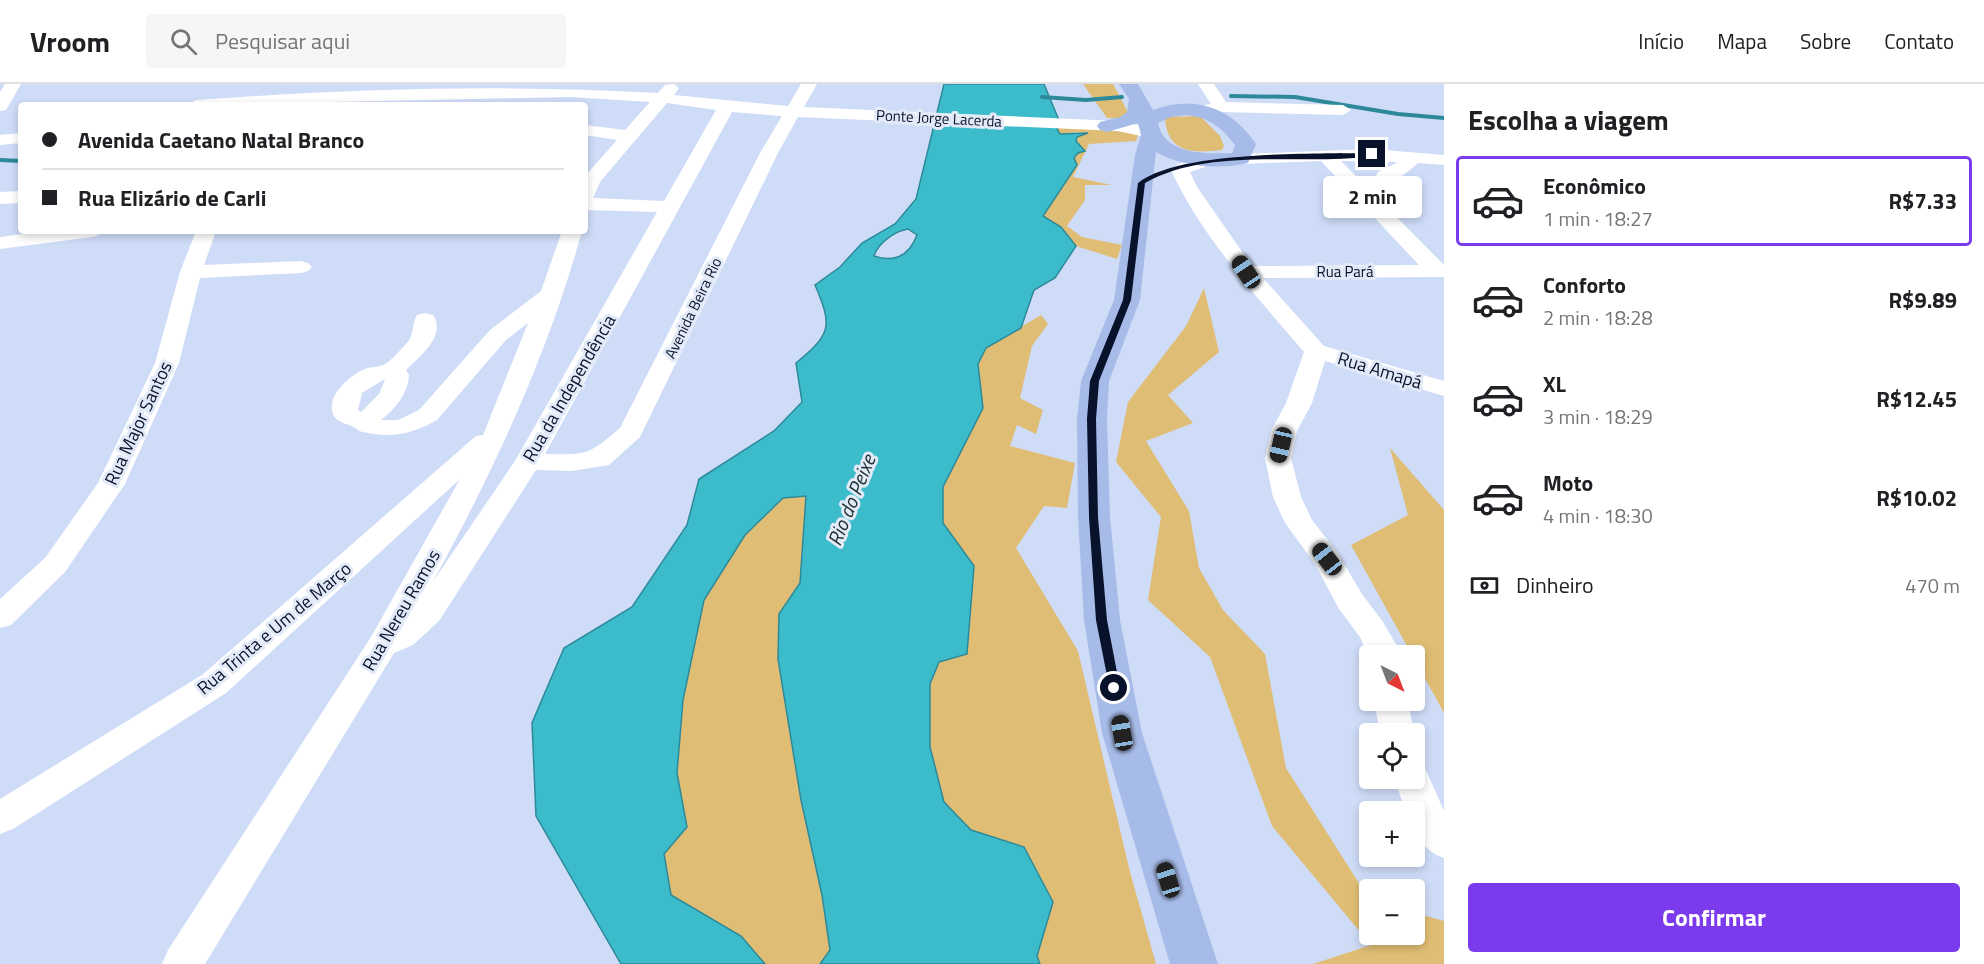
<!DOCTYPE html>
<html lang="pt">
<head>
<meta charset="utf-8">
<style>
	:root { --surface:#fff; --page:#f6f6f6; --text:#202124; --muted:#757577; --line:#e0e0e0; --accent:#7c3aed }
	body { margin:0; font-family:"Titillium Web",sans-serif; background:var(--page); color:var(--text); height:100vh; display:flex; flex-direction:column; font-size:22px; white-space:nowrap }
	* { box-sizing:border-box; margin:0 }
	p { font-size:20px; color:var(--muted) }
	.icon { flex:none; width:33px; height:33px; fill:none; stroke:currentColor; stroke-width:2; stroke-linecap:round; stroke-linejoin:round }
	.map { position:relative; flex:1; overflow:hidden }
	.sheet { display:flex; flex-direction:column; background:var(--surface); width:540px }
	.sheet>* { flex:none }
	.banner { position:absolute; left:18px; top:18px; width:570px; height:132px; border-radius:6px; box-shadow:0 3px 9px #0003; display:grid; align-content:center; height:132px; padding:0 24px; background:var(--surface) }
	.needle { width:39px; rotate:138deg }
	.tools { position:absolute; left:1359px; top:561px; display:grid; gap:12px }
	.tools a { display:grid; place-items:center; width:66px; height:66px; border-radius:6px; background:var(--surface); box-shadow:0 3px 9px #0003; font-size:30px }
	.end { position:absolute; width:27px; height:27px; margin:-14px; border:8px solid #09122b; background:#fff; box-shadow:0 0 0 3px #fff }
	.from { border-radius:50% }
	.bubble { position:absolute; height:42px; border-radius:6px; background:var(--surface); box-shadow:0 3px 9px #0003; font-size:20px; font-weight:700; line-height:42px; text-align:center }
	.car { position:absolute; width:18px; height:36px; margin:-18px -9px; border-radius:8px; box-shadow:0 0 4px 2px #0007; background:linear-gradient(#222 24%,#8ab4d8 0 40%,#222 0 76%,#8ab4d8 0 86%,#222 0) }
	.banner b { display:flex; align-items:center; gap:21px; height:57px; font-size:22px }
	.banner b+b { border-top:2px solid var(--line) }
	.banner i { width:15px; height:15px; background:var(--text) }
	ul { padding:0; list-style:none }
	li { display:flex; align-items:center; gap:18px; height:90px; margin:0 12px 9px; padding:0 12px; border:3px solid transparent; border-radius:6px }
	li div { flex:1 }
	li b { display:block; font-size:22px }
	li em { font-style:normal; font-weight:700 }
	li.on { border-color:var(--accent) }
	li>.icon { width:54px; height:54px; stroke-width:1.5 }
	h2 { padding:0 24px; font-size:27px; line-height:72px }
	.pay { display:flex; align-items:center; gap:15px; height:66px; padding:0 24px; font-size:22px }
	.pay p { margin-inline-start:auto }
	.cta { display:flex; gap:12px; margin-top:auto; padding:12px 24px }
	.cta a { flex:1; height:69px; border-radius:6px; background:var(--accent); color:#fff; font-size:24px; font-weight:700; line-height:69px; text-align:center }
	header { display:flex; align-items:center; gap:36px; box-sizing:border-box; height:84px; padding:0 30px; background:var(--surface); border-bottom:2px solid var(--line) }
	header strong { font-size:28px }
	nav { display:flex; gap:33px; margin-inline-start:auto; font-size:21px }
	.search { width:420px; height:54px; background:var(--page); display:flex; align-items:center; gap:15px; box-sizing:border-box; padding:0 21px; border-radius:6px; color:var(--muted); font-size:22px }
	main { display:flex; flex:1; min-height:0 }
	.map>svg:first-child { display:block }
	.green { fill:#dfbd74 }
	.water { fill:#3cbcca; stroke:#2d899a; stroke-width:1.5; fill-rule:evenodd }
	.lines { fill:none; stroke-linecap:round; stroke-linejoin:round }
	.stream { stroke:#2d899a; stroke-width:4 }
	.minor { fill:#fff; fill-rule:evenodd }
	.major { fill:#a7bbe8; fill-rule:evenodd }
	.route { fill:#09122b }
	.labels { text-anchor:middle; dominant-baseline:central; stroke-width:6; stroke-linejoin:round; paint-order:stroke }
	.far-street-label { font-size:15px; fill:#09122b; stroke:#e2e9f7 }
	.street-label { font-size:18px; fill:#09122b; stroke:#e2e9f7 }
	.water-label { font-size:20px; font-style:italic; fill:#192e31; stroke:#e2e9f7 }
</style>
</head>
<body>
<header>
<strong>Vroom</strong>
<div class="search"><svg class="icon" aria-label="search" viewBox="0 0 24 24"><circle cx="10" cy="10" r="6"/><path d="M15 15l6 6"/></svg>Pesquisar aqui</div>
<nav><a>Início</a><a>Mapa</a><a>Sobre</a><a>Contato</a></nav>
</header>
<main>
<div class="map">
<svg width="1444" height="880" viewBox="0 0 1444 880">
	<rect width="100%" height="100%" fill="#cfdcf8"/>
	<path class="green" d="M 1083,0 L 1113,0 L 1128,28 L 1121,34 L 1107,34 Z
		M 1200,32 L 1220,52 L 1224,62 L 1222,66 C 1192,70 1166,68 1165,33 Z
		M 1059,43 L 1139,49 L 1136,57 L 1089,60 L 1073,93 L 1112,101 L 1085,101 L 1085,116 L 1067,142 L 1082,153 L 1122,161 L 1117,175 L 1076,162 L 1061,143 L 1042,132 L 1077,81 L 1073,74 L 1078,69 L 1077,53 L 1086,49 L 1076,48 L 1061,50 L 1056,45 Z
		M 1204,204 L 1219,268 L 1168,311 L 1193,339 L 1146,357 L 1189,427 L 1199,484 L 1223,526 L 1265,570 L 1286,684 L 1369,815 L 1370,850 L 1414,850 L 1415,829 L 1444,837 L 1444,880 L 1313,880 L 1371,861 L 1272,742 L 1210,573 L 1148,516 L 1161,433 L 1116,378 L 1128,318 L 1186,242 Z
		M 1041,231 L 1048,240 L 1032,262 L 1020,314 L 1043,326 L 1036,350 L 1017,341 L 1010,362 L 1075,379 L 1067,424 L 1044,422 L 1016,464 L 1078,567 L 1130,788 L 1156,880 L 1040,880 L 1037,872 L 1053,818 L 1024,763 L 971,746 L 944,718 L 930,663 L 930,600 L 974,482 L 943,439 L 943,403 L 983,324 L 978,280 L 986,264 Z
		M 1390,364 L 1444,426 L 1444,629 L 1415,576 L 1414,572 L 1412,571 L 1351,461 L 1408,431 Z
		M 806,412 L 800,499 L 779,530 L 830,866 L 820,880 L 765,880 L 741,852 L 671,811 L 664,770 L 687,743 L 677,689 L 683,616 L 704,516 L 745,451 L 783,414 Z"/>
	<path class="water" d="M 944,0 L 1044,0 L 1061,41 L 1057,45 L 1060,50 L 1088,49 L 1077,53 L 1076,57 L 1085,67 L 1078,69 L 1074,74 L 1077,81 L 1043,132 L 1061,143 L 1076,162 L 1055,194 L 1034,206 L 1021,244 L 986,264 L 978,280 L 983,324 L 943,403 L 943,439 L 974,482 L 967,570 L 939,578 L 930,600 L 930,663 L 944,718 L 971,746 L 1024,763 L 1053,818 L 1037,872 L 1040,880 L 820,880 L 830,866 L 822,811 L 801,716 L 778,575 L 779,530 L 800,499 L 806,412 L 783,414 L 745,451 L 704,516 L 683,616 L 677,689 L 687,743 L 664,770 L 671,811 L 741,852 L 765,880 L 621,880 L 536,732 L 532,639 L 564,564 L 632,523 L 687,441 L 699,395 L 774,347 L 802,318 L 796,279 C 831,250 833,243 815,201 L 840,183 L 862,159 L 895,140 L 916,115 ZM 908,145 L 917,151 C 909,172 895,179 874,172 C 878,159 895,147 908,145 Z"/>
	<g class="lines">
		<path class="stream" d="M 1231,12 L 1295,13 L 1398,30 L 1444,34
			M 1042,13 L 1086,16 L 1122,13
			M 0,76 L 21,77"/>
		<path class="minor" d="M 5,0 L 21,0 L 6,26 L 0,27 L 0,8 Z
			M 674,0 L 679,4 L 674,11 L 788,22 L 801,0 L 817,0 L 804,23 L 1118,37 L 1156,45 L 1159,49 L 1156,53 L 1150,54 L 1118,47 L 798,33 L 778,69 L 640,353 L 609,381 L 572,387 L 536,386 L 439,537 L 413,561 L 394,569 L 205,880 L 162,880 L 168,866 L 371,553 L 460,395 L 226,609 L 13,745 L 0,750 L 0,715 L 202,591 L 476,352 L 483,351 L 528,239 L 506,256 L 437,336 C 411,351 388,355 359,347 C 353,339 337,341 333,330 C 326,311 351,290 367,284 C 372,283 380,283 385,280 C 392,276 400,266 406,260 C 415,251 411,241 417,231 L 425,229 L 433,231 C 447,252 419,273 406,286 L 409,291 C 408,310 395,325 381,336 L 398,336 L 419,326 L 490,246 L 541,207 L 562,147 L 582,147 C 548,270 494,387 432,499 L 515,377 L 657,128 L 585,126 L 585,92 L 617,56 L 585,51 L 585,41 L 625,46 L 650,18 L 571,13 L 188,21 L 196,16 C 350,5 504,0 658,9 L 665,1 ZM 667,19 L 716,26 L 664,117 L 593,114 L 600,98 ZM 732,28 L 782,32 L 760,69 L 620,344 C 588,371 588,371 545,370 ZM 385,295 L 379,310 L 361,328 L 358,326 L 362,309 Z
			M 1198,0 L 1214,0 L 1226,18 L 1343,21 L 1351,26 L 1343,31 L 1222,28 L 1215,31 L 1196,31 L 1194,27 L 1196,23 L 1211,20 Z
			M 21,49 L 21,59 L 0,61 L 0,51 Z
			M 1372,65 L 1444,71 L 1444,81 L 1418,79 C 1407,89 1394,100 1378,96 L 1376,92 L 1378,88 L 1398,78 L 1341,77 L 1444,181 L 1444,193 L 1263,194 L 1324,262 L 1444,297 L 1444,312 L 1325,277 L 1312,319 L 1297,347 L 1291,374 L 1301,413 L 1312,436 L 1337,468 L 1362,510 L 1383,538 L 1397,562 L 1399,572 L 1370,572 L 1370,577 L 1360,553 L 1339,525 L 1315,480 L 1285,439 L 1273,413 L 1265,374 L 1271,347 L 1286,319 L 1304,268 C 1257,213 1201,152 1171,86 C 1178,78 1195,73 1205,75 L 1208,79 L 1205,83 L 1190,88 L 1197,103 L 1252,182 L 1419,181 L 1321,77 L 1241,80 L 1235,79 L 1232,75 L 1235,71 L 1241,70 Z
			M 21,107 L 21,119 L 0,120 L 0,108 Z
			M 45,147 L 102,147 L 99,151 L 92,153 L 0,165 L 0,153 Z
			M 196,147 L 216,147 L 204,181 L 301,177 L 308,179 L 312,183 L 308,187 L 301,189 L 200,194 L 179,279 L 125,400 L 65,488 L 11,541 L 0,544 L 0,515 L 45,474 L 98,399 L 155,279 L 180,188 Z
			M 1374,616 L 1408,616 L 1414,650 L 1380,650 Z
			M 1414,680 L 1425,684 L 1444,727 L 1444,774 C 1423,767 1414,749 1414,728 L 1406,728 L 1394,694 L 1414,694 Z"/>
		<path class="major" d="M 1119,0 L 1138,0 L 1153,26 C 1195,10 1232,24 1256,60 L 1248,79 C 1221,86 1181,83 1156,68 L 1140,216 L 1109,297 L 1107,335 L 1110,433 L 1120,536 L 1142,649 L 1218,880 L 1170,880 L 1102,649 L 1084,536 L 1078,433 L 1077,335 L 1081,297 L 1114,216 L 1135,71 L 1141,51 L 1138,39 L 1107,48 L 1100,46 L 1097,42 L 1100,38 L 1120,33 L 1127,28 L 1129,15 ZM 1185,31 C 1209,33 1221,43 1235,61 L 1232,69 C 1207,70 1164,71 1158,39 L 1171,33 Z"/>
	</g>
	<path class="route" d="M 1372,69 L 1374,72 C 1302,82 1210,62 1145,99 L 1131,216 L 1099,297 L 1096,335 L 1098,433 L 1107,536 L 1120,604 L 1118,607 L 1110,607 L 1096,536 L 1089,433 L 1087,335 L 1090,297 L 1123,216 L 1138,99 C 1179,66 1317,70 1372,69 Z"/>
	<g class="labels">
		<g class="far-street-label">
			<text transform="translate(939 34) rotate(3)">Ponte Jorge Lacerda</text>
			<text x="1345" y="187">Rua Pará</text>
			<text transform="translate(693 224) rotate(-64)">Avenida Beira Rio</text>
		</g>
		<g class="street-label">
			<text transform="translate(1380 286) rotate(17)">Rua Amapá</text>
			<text transform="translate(569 304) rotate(-60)">Rua da Independência</text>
			<text transform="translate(138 339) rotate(-65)">Rua Major Santos</text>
			<text transform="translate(401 526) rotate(-60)">Rua Nereu Ramos</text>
			<text transform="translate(274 544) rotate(-40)">Rua Trinta e Um de Março</text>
		</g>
		<g class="water-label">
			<text transform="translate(851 416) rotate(-68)">Rio do Peixe</text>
		</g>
	</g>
</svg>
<div class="tools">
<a><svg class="needle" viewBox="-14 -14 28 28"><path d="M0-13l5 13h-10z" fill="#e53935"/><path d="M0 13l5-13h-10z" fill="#757577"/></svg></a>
<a><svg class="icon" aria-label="locate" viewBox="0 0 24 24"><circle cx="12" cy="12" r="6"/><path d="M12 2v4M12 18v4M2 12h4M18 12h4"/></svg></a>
<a>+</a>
<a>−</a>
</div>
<i class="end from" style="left:1114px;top:604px"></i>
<i class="end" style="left:1372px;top:70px"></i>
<div class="bubble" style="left:1323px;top:92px;width:99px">2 min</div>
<i class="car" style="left:1246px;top:188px;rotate:326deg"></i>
<i class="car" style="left:1281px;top:361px;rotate:193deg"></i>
<i class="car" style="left:1327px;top:475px;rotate:322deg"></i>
<i class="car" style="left:1122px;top:649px;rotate:350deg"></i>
<i class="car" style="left:1168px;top:796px;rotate:343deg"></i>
<div class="banner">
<b><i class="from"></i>Avenida Caetano Natal Branco</b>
<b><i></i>Rua Elizário de Carli</b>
</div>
</div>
<section class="sheet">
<h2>Escolha a viagem</h2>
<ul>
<li class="on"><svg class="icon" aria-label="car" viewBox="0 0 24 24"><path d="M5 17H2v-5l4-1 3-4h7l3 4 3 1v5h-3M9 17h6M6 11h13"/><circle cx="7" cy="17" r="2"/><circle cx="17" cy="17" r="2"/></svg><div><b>Econômico</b><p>1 min · 18:27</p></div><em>R$7.33</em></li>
<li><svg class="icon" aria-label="car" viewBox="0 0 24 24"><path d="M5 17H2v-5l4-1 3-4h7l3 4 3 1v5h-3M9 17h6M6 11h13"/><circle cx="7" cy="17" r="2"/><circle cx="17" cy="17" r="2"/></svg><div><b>Conforto</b><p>2 min · 18:28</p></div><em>R$9.89</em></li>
<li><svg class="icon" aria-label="car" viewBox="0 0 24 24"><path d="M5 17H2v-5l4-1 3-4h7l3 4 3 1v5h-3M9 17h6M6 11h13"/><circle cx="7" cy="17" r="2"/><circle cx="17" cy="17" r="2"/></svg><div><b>XL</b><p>3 min · 18:29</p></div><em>R$12.45</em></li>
<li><svg class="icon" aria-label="car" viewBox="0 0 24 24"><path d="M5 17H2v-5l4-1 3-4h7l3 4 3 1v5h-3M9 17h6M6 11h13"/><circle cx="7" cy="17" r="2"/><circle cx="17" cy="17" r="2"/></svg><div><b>Moto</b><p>4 min · 18:30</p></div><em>R$10.02</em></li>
</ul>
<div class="pay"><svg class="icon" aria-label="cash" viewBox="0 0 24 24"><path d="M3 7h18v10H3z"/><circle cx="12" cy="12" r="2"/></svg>Dinheiro<p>470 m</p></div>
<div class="cta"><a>Confirmar</a></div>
</section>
</main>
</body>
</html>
